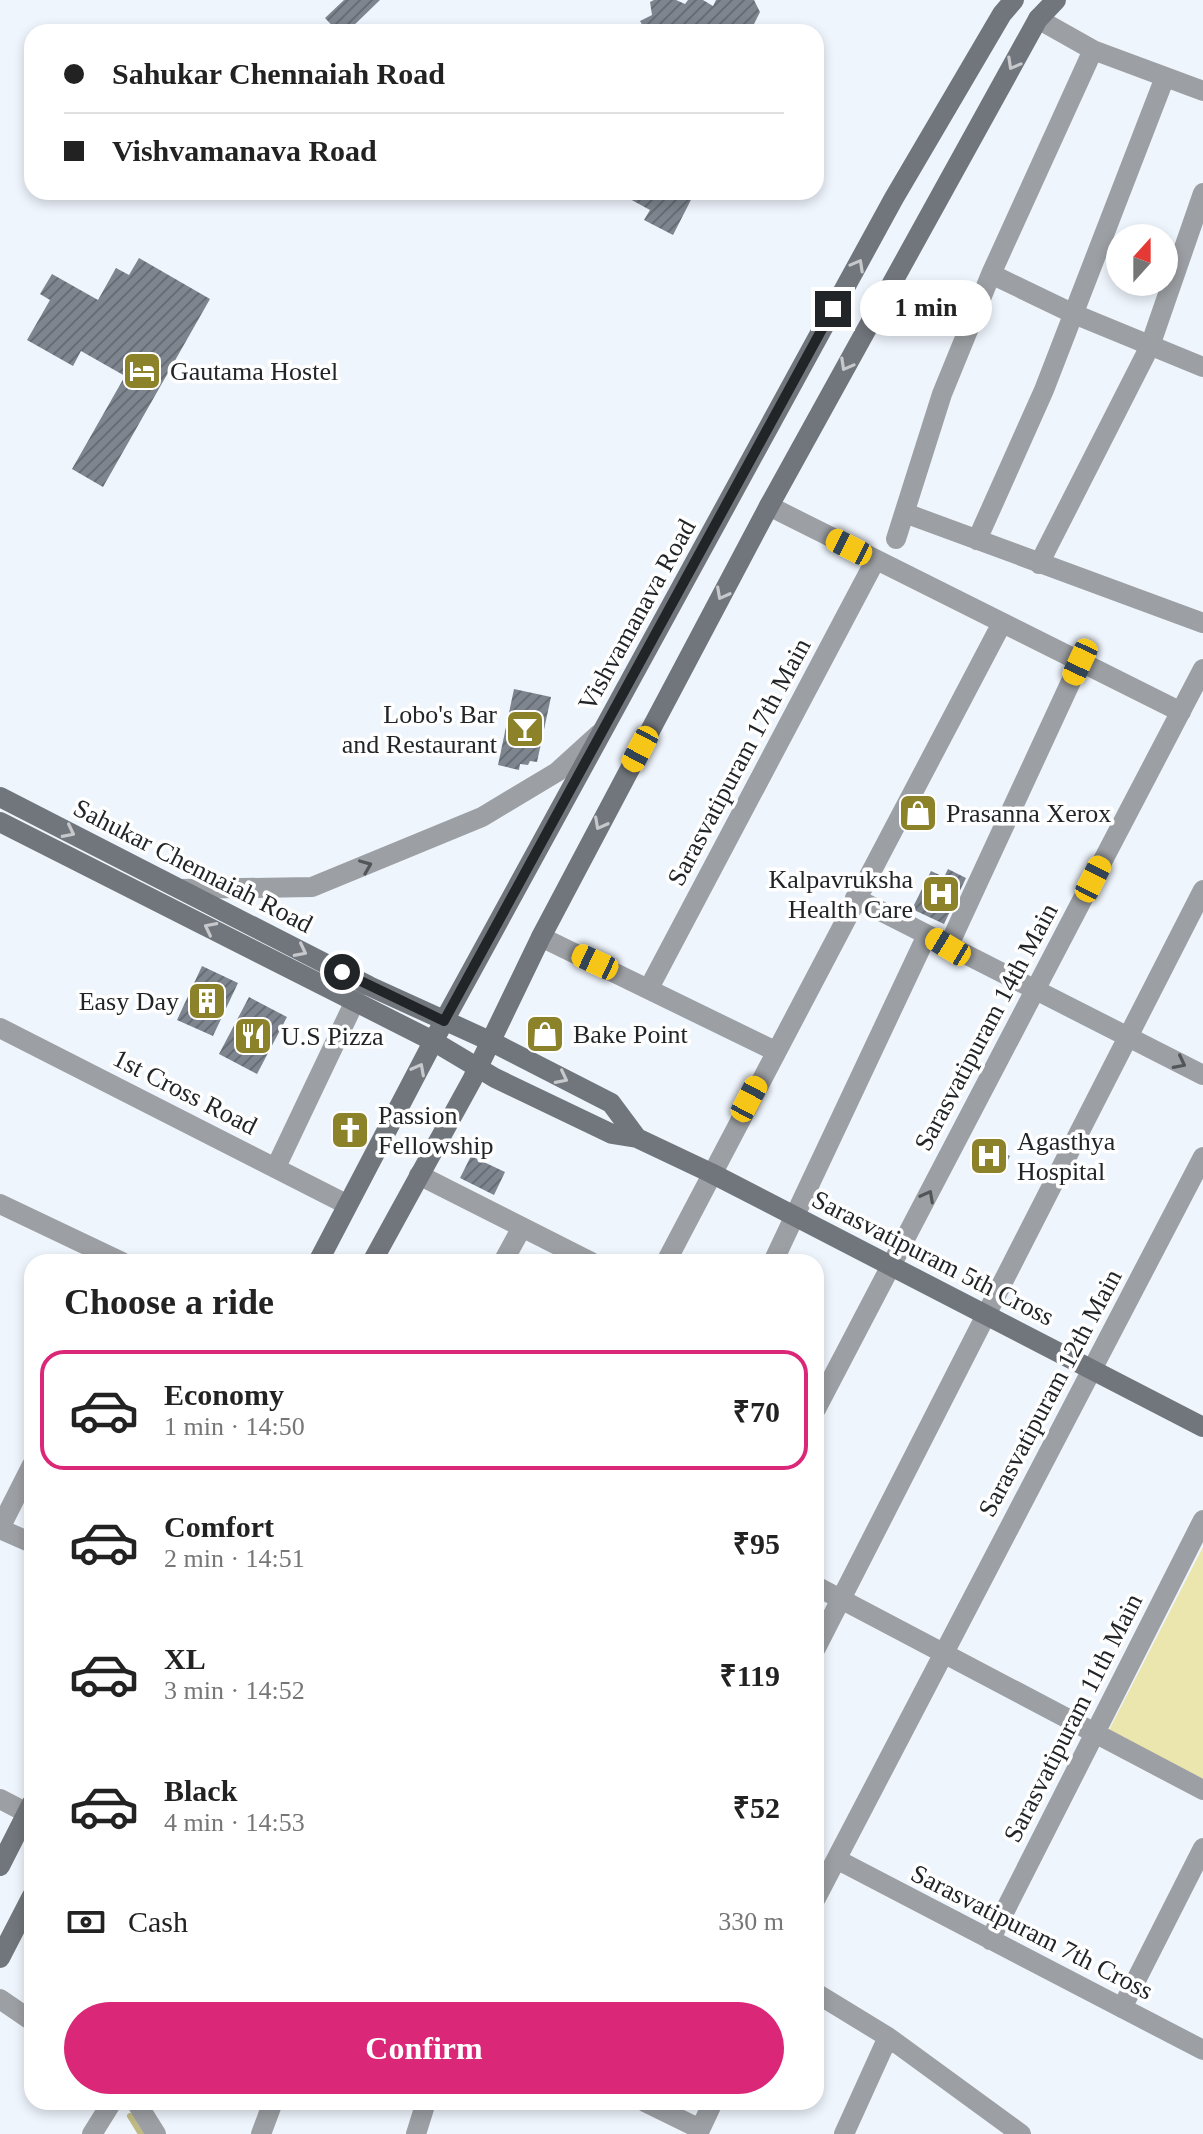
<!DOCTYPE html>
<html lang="en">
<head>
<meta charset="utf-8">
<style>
	:root { --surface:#fff; --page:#f6f6f6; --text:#222; --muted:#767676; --line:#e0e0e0; --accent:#db2777 }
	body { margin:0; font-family:"Times New Roman",serif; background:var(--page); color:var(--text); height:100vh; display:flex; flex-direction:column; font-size:30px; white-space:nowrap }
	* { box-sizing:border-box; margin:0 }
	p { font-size:26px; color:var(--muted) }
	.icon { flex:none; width:44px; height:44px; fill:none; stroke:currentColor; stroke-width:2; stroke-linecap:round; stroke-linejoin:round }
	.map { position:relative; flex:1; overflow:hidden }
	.panel { position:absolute; left:24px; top:1254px; width:800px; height:856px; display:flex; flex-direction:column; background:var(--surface); border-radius:24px; box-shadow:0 4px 12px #0003 }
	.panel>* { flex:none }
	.top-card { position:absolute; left:24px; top:24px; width:800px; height:176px; border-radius:24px; box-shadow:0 4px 12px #0003; display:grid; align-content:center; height:176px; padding:0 40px; background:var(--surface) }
	.needle { width:52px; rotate:21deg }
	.fabs { position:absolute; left:1106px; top:224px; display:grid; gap:16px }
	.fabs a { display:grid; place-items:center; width:72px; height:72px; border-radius:50%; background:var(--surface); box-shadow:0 4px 12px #0003; font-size:40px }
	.end { position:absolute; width:36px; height:36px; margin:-18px; border:10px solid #222528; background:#fff; box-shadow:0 0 0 4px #fff }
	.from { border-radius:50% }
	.bubble { position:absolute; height:56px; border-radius:28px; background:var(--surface); box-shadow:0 4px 12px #0003; font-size:26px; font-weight:600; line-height:56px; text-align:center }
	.car { position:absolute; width:24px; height:48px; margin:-24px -12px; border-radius:10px; box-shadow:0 0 6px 2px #0007; background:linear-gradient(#f5c518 24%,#345 0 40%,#f5c518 0 76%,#345 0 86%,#f5c518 0) }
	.top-card b { display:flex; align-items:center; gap:28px; height:76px; font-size:30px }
	.top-card b+b { border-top:2px solid var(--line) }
	.top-card i { width:20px; height:20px; background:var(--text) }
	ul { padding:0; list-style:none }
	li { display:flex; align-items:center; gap:24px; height:120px; margin:0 16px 12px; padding:0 24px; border:4px solid transparent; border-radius:24px }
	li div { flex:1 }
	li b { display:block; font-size:30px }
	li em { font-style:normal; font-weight:600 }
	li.current { border-color:var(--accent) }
	li>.icon { width:72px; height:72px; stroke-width:1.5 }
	h2 { padding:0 40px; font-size:36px; line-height:96px }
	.pay { display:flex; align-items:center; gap:20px; height:88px; padding:0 40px; font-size:30px }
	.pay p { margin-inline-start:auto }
	.cta { display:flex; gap:16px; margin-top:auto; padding:16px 40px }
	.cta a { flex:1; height:92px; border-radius:48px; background:var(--accent); color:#fff; font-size:32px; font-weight:600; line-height:92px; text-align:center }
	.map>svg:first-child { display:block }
	.green { fill:#ebe6ae }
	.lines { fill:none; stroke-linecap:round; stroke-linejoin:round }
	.stream { stroke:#c0bb84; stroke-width:6 }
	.building { fill:url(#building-hatch) }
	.street { stroke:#9c9fa3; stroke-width:20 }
	.secondary { stroke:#71767c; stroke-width:20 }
	.oneway { stroke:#c6c8cb }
	.oneway2 { stroke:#535659 }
	.route { stroke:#222528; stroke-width:10 }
	.labels { text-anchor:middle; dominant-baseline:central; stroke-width:7; stroke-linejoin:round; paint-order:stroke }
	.poi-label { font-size:26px; fill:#222528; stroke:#fff; text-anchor:start }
	.street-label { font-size:26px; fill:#222528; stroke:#fff }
</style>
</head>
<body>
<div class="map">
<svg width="1203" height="2134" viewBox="0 0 1203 2134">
	<defs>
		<pattern id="building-hatch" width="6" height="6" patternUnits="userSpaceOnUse" patternTransform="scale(2)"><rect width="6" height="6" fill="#7e858e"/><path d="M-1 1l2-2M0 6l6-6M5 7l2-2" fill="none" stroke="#676d74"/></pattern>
	</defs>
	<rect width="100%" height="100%" fill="#eff5fd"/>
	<path class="green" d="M 1203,1547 L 1203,1779 L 1109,1730 Z"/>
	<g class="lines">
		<path class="stream" d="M 130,2116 L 141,2134"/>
	</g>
	<path class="building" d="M 344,0 L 380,0 L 347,32 L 338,32 L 325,18 Z
		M 654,0 L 676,0 L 685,4 L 688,0 L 703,0 L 713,6 L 716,0 L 754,0 L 760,12 L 750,32 L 646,32 L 640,21 L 652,15 L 650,2 Z
		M 617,192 L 695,192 L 673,235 L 644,220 L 650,210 Z
		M 139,258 L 210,299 L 103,487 L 72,469 L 125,376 L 81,351 L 73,366 L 27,340 L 50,300 L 40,294 L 52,274 L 98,300 L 116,268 L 129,275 Z
		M 514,689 L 551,697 L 537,762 L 530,761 L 528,765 L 520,764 L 519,770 L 498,765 Z
		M 948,869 L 966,878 L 944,924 L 912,909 L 931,871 L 944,877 Z
		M 202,966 L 238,983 L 213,1036 L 177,1020 Z
		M 249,997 L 287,1017 L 257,1074 L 219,1054 Z
		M 983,1142 L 1010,1156 L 1000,1175 L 973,1162 Z
		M 471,1156 L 505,1172 L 494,1195 L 460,1178 Z"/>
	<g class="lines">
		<path class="street" d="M 1038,19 L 1093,50 L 1203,91
			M 991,274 L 1074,314 L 1203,367
			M 769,506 L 1181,712
			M 905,513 L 1203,623
			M 896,539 L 942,394 L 991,274 L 1093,50
			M 977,540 L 1044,390 L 1165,77
			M 1039,564 L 1150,346 L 1203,193
			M 180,889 L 312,887 L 482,817 L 557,772 L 599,734
			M 855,898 L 1203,1075
			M 541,937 L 775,1051
			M 948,947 L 1080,662
			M 649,988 L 875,561
			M 0,1028 L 346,1204
			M 276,1167 L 355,1001
			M 419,1175 L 591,1262
			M 0,1204 L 122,1262
			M 503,1262 L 521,1229
			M 666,1262 L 1002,623
			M 773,1262 L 927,935
			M 816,1409 L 1203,669
			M 0,1528 L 32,1465
			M 0,1529 L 32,1543
			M 816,1586 L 1203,1790
			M 816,1648 L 1203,890
			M 0,1799 L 27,1813
			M 838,1860 L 1203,2050
			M 816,1898 L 1203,1157
			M 990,1940 L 1203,1520
			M 816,1993 L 888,2037 L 1021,2134
			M 0,1999 L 32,2021
			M 1122,2008 L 1203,1848
			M 136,2102 L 156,2134
			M 645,2102 L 700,2129
			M 92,2134 L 112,2102
			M 261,2134 L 273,2102
			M 416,2134 L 426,2102
			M 698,2134 L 713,2102
			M 844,2134 L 888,2037"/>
		<path class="secondary" d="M 0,797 L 369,986 L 492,1042 L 611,1103 L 637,1138
			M 0,822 L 433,1041 L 495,1078 L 612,1134 L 637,1138 L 711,1173 L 1203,1427
			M 318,1262 L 444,1021 L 894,198 L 1002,14 L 1014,0
			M 372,1262 L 472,1080 L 541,937 L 769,506 L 1038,19 L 1056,0
			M 0,1866 L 32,1803
			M 0,1958 L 32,1896"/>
	</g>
	<defs><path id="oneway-chevron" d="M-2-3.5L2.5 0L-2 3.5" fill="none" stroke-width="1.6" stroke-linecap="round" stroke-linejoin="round" transform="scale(2)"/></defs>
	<g class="oneway">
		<use href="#oneway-chevron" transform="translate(1013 64) rotate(119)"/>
		<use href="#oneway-chevron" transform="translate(858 265) rotate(-61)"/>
		<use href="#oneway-chevron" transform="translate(846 365) rotate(119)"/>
		<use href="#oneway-chevron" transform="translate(722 594) rotate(118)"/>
		<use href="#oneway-chevron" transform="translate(600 824) rotate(118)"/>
		<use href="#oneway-chevron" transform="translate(69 832) rotate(27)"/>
		<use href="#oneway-chevron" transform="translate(210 928) rotate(-153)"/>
		<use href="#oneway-chevron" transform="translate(301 951) rotate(27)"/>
		<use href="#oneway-chevron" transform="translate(419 1069) rotate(-62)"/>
		<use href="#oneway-chevron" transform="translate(562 1078) rotate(27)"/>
	</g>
	<g class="oneway2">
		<use href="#oneway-chevron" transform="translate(366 866) rotate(-22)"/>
		<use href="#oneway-chevron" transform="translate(1180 1063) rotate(27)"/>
		<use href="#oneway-chevron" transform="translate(928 1196) rotate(-62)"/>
	</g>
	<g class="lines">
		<path class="route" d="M 342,972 L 444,1021 L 833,309"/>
	</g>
	<defs>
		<symbol id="hotel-square" viewBox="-11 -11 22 22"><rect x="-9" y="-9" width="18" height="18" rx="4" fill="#8b822a" stroke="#fff"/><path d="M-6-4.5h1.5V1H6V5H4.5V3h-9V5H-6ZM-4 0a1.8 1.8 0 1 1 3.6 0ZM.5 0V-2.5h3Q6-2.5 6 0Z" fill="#fff"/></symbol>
		<symbol id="bar-square" viewBox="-11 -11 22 22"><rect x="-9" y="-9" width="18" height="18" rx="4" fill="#8b822a" stroke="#fff"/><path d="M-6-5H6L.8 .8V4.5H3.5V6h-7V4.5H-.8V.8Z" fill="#fff"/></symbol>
		<symbol id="shop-square" viewBox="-11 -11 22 22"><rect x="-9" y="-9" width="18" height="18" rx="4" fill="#8b822a" stroke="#fff"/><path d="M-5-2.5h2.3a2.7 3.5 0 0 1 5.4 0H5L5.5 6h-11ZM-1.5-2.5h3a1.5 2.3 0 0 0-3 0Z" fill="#fff"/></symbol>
		<symbol id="hospital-square" viewBox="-11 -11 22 22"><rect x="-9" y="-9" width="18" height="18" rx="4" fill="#8b822a" stroke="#fff"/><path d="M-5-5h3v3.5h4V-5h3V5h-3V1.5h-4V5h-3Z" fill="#fff"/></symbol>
		<symbol id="building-square" viewBox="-11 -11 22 22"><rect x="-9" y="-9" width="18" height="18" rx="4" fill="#8b822a" stroke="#fff"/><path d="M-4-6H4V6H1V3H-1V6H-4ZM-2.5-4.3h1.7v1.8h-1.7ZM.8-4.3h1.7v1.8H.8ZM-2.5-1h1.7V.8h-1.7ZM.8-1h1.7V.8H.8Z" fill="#fff"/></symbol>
		<symbol id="restaurant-square" viewBox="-11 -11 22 22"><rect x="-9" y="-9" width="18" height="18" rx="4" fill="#8b822a" stroke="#fff"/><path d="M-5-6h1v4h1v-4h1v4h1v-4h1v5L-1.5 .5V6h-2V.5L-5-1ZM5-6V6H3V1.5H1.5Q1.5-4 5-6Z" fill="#fff"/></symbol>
		<symbol id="church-square" viewBox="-11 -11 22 22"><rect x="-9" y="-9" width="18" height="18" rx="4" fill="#8b822a" stroke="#fff"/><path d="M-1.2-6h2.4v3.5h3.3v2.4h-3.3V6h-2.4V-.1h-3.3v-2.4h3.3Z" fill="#fff"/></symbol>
	</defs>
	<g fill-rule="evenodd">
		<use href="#hotel-square" x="120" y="349" width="44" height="44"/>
		<use href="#bar-square" x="503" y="707" width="44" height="44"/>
		<use href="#shop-square" x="896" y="791" width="44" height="44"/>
		<use href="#hospital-square" x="919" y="872" width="44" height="44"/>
		<use href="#building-square" x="185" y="979" width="44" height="44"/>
		<use href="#shop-square" x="523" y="1012" width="44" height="44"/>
		<use href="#restaurant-square" x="231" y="1014" width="44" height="44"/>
		<use href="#church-square" x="328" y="1108" width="44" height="44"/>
		<use href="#hospital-square" x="967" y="1134" width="44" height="44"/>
	</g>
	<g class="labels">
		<g class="poi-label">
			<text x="170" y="371">Gautama Hostel</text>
			<text x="497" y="714" text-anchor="end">Lobo's Bar<tspan x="497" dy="30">and Restaurant</tspan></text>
			<text x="946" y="813">Prasanna Xerox</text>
			<text x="913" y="879" text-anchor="end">Kalpavruksha<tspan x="913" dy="30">Health Care</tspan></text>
			<text x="179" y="1001" text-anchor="end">Easy Day</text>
			<text x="573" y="1034">Bake Point</text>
			<text x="281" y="1036">U.S Pizza</text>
			<text x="378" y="1115">Passion<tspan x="378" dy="30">Fellowship</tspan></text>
			<text x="1017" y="1141">Agasthya<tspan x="1017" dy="30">Hospital</tspan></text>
		</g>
		<g class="street-label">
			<text transform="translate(637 615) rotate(-61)">Vishvamanava Road</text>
			<text transform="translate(739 762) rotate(-62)">Sarasvatipuram 17th Main</text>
			<text transform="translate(193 866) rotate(27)">Sahukar Chennaiah Road</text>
			<text transform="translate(986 1027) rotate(-62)">Sarasvatipuram 14th Main</text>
			<text transform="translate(185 1092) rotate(27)">1st Cross Road</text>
			<text transform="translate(933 1258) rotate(27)">Sarasvatipuram 5th Cross</text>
			<text transform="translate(1050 1393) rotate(-62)">Sarasvatipuram 12th Main</text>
			<text transform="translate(1073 1718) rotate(-63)">Sarasvatipuram 11th Main</text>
			<text transform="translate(1032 1932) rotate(27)">Sarasvatipuram 7th Cross</text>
		</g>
	</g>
</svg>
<div class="fabs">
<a><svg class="needle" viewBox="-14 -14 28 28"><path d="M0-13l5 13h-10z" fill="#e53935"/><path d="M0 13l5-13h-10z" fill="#767676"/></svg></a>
</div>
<i class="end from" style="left:342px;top:972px"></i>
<i class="end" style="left:833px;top:309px"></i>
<div class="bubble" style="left:860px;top:280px;width:132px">1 min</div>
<i class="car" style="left:849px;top:547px;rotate:297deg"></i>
<i class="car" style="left:1080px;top:662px;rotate:205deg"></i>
<i class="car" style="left:640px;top:749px;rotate:208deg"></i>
<i class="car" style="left:1093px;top:879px;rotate:27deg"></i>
<i class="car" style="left:948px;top:947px;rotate:301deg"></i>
<i class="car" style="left:595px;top:962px;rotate:295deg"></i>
<i class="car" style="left:749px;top:1099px;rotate:28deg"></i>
<div class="top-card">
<b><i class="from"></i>Sahukar Chennaiah Road</b>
<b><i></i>Vishvamanava Road</b>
</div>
<section class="panel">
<h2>Choose a ride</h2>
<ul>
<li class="current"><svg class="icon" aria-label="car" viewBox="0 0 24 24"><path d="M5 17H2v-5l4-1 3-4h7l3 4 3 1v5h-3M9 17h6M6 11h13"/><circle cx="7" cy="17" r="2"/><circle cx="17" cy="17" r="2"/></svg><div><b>Economy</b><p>1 min · 14:50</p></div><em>₹70</em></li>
<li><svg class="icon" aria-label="car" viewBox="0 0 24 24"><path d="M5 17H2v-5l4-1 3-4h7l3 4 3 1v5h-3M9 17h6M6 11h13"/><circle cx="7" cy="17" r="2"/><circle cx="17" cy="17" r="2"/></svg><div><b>Comfort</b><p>2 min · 14:51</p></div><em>₹95</em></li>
<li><svg class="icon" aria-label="car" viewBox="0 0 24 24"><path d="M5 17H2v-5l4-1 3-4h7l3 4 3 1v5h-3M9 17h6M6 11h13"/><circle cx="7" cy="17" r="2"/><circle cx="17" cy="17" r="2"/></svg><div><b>XL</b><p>3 min · 14:52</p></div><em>₹119</em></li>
<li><svg class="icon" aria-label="car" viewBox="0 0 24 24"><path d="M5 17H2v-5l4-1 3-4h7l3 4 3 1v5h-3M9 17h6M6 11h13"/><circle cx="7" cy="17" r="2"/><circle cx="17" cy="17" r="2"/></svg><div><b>Black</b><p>4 min · 14:53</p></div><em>₹52</em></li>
</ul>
<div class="pay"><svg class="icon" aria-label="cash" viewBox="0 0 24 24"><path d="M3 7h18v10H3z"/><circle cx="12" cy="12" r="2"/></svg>Cash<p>330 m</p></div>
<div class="cta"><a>Confirm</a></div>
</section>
</div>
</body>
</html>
